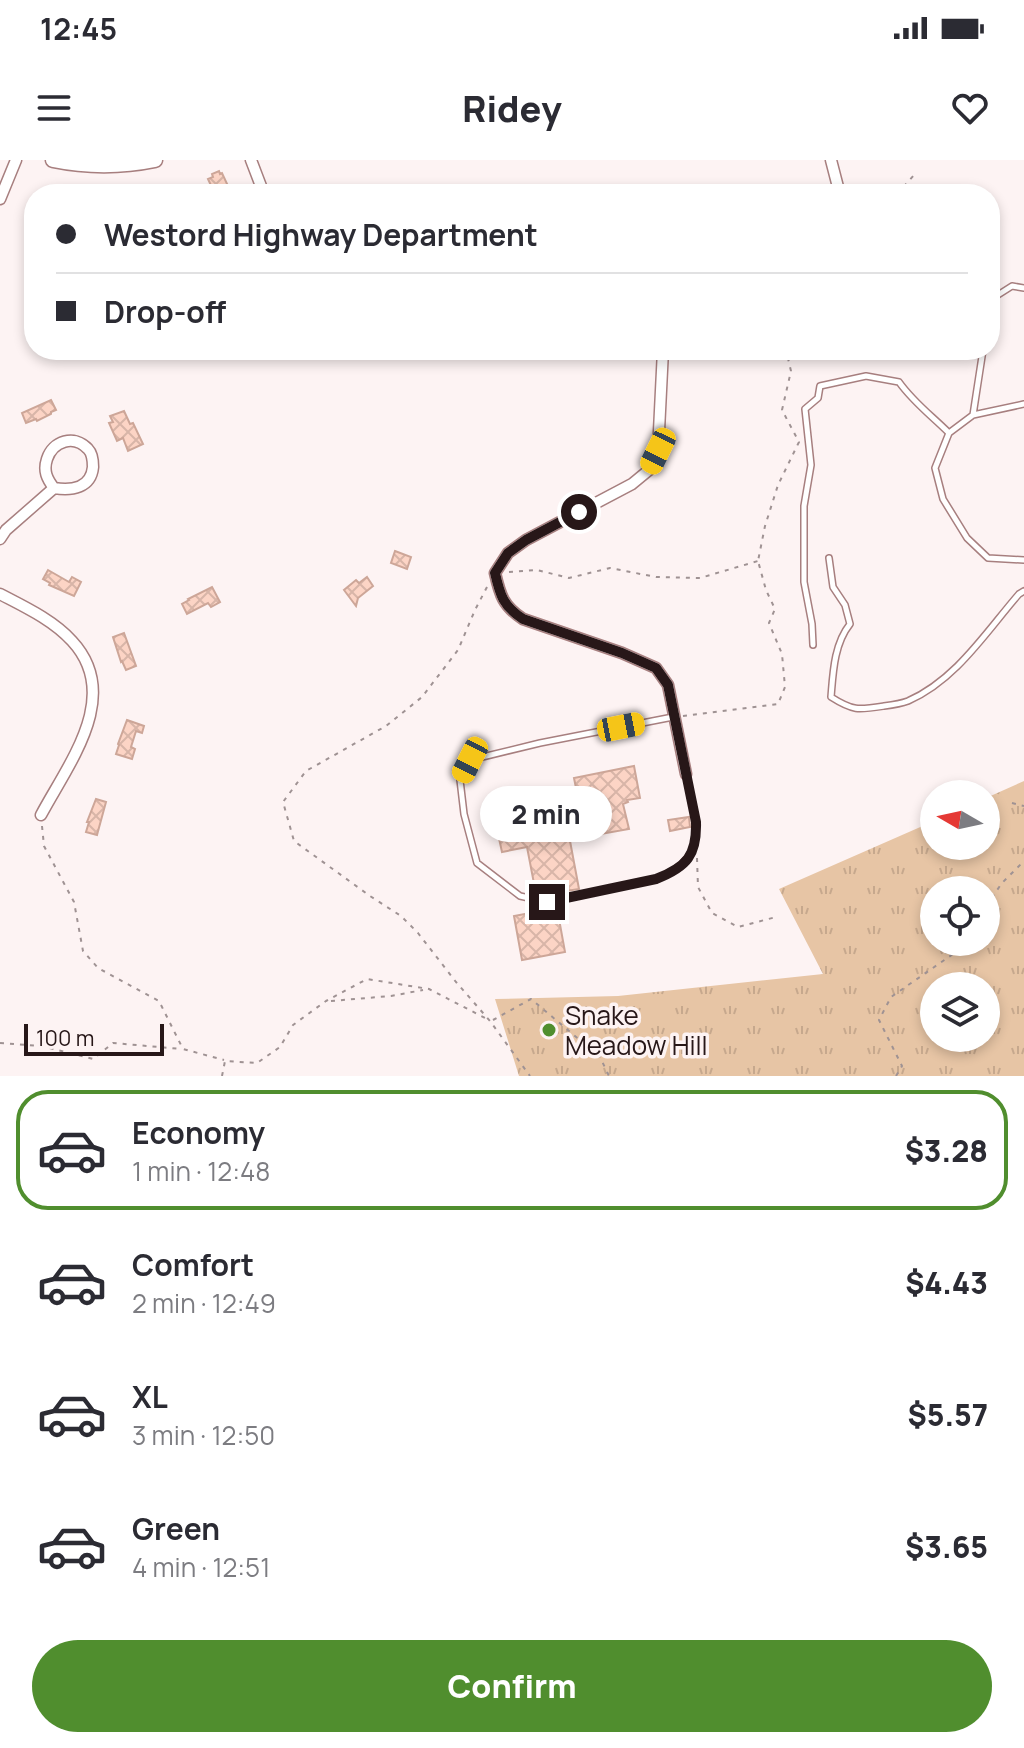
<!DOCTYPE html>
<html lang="en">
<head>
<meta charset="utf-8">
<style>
	:root { --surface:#fff; --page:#f7f7f7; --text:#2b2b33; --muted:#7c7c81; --line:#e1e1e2; --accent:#508e2e }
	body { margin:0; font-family:Manrope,sans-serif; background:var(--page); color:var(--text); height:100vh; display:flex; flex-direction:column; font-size:30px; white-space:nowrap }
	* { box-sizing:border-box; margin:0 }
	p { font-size:26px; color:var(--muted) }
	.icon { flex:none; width:44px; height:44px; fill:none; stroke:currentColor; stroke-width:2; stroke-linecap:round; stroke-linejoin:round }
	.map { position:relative; height:916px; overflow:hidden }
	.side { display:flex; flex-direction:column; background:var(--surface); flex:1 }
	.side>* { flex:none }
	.guide { position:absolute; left:24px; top:24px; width:976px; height:176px; border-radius:32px; box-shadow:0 4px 12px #0003; display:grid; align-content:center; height:176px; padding:0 32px; background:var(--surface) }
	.needle { width:52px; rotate:279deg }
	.controls { position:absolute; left:920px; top:620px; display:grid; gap:16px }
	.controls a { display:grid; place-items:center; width:80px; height:80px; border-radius:50%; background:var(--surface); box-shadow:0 4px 12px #0003; font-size:40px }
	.scale { position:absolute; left:24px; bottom:20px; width:140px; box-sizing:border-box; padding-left:8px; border:4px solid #271718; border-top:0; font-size:22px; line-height:28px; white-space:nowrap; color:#271718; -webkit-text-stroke:6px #fdf3f3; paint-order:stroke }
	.end { position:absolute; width:36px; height:36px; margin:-18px; border:10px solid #271718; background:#fff; box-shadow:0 0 0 4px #fff }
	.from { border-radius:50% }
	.bubble { position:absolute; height:56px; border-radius:28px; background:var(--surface); box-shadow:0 4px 12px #0003; font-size:26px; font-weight:800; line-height:56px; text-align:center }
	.car { position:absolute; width:24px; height:48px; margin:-24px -12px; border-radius:10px; box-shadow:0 0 6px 2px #0007; background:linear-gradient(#f5c518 24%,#345 0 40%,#f5c518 0 76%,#345 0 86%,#f5c518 0) }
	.guide b { display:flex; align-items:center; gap:28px; height:76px; font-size:30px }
	.guide b+b { border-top:2px solid var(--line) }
	.guide i { width:20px; height:20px; background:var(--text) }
	ul { padding:14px 0 0; list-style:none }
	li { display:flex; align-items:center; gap:24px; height:120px; margin:0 16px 12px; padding:0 16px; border:4px solid transparent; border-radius:32px }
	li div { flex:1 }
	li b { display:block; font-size:30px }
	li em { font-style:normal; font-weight:800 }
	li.current { border-color:var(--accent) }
	li>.icon { width:72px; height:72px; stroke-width:1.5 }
	.cta { display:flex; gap:16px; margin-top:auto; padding:16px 32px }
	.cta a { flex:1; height:92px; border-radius:48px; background:var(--accent); color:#fff; font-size:32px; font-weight:800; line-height:92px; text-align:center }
	.status { display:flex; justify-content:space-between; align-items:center; height:56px; padding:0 40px; background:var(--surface); direction:ltr }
	.status svg { height:22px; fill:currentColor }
	header { display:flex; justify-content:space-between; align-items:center; height:104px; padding:0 32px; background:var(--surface); font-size:36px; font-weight:800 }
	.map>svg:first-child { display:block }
	.park { fill:url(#park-tufts); fill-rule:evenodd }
	.building { fill:url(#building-cross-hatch); stroke:#cda698; stroke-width:2 }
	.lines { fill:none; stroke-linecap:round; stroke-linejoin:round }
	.lane-casing { stroke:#a77f7f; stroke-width:8 }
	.street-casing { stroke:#a77f7f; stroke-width:13 }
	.secondary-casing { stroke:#a77f7f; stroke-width:17 }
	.path { stroke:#9f9293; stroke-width:2; stroke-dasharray:4 6; stroke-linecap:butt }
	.lane { stroke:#fff; stroke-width:5 }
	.street { stroke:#fff; stroke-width:10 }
	.secondary { stroke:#fff; stroke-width:14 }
	.route { stroke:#271718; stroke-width:10 }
	.poi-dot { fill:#508e2e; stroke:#fdf3f3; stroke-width:3 }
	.labels { text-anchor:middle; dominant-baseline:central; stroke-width:7; stroke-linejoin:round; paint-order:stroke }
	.poi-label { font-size:26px; fill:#271718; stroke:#fdf3f3; text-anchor:start }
</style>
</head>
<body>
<div class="status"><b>12:45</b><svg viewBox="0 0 49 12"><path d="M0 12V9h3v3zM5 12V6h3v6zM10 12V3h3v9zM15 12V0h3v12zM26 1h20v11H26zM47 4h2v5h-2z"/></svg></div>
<header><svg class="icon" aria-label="menu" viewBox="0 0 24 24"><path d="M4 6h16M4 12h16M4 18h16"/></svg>Ridey<svg class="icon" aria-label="heart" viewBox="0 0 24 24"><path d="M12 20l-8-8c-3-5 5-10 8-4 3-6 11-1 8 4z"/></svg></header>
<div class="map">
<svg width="1024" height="916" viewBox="0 0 1024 916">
	<defs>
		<pattern id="park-tufts" width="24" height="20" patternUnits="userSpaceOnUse" patternTransform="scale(2)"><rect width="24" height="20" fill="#e7c5a5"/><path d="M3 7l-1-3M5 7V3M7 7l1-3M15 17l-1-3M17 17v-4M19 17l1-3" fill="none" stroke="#c6a88d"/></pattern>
		<pattern id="building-cross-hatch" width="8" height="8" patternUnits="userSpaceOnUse" patternTransform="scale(2)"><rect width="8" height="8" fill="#fcd4c5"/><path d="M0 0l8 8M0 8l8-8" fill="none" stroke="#d8b5a8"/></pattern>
	</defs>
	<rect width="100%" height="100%" fill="#fdf3f3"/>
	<path class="park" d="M 1024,621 L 1024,916 L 519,916 L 495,839 L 618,836 L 823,814 L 779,729 L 934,661 L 934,686 L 986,686 L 986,638 ZM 934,730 L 986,730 L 986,782 L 934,782 ZM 934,826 L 986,826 L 986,878 L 934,878 Z"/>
	<path class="building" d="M 219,11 L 220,14 L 222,13 L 228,26 L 214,32 L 208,19 L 213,17 L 212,14 Z
		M 51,240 L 56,250 L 51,252 L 51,254 L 37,261 L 36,259 L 26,263 L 22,253 Z
		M 124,251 L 130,264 L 133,263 L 143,284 L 128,291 L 123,278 L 117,281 L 109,263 L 113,262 L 110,256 Z
		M 395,391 L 411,397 L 407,409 L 391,403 Z
		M 48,410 L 69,422 L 72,417 L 81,422 L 74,436 L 49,425 L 50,423 L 43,419 Z
		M 367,417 L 373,426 L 358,438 L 356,446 L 344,430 L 356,420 L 359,423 Z
		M 212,427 L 220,442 L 211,447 L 208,443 L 187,454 L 182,444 L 189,440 L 188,439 Z
		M 124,473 L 136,506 L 126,510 L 122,501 L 121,502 L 113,477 Z
		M 127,560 L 144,566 L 142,573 L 136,571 L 131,587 L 135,589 L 132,599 L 116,594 L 119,585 L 118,584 Z
		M 634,606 L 640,638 L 627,640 L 628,642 L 623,644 L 629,669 L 578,678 L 578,680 L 570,681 L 579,729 L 541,735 L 536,734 L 527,687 L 502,692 L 493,651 L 577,633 L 574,618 Z
		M 96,639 L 106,642 L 97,675 L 86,672 L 89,662 L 87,662 Z
		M 689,657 L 690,667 L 670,671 L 668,660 Z
		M 557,748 L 565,792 L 522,800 L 514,756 Z"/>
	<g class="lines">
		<defs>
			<path id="lane" d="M 990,140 L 1012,126 L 1024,128
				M 983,190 L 973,255 L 949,273 L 935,308 L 943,339 L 967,378 L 988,398 L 1024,400
				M 973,255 L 1024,244
				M 829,398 L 833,427 L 845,445 L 850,464 C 834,484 833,513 831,537 C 853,551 858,550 884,546 C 892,545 900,544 908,541 C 956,520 986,472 1019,434 L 1024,431
				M 813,485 L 812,464 L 804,422 L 804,346 L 811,305 L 805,249 L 818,238 L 820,226 L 866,216 L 899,222 C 914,243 931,255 949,273
				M 673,557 L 540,583 L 470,600 L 460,620 L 464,654 L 477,703 L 520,736 L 547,742 L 656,719 C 712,697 696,663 686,615"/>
			<path id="street" d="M 251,0 L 264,34
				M 831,0 L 838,27 L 838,34
				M 0,39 L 16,0
				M 663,190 L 658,291 L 649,310 L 632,324 L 526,380 L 508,393 L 495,413 C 500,435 503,446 523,459 L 622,493 L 656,508 L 668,525 L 686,614
				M 0,379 L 6,370 L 54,328 C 72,331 91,328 93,307 C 93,301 92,293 88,289 C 74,274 53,281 47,299 C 43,311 47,319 54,328
				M 0,434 C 25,447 53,460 72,481 C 123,536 68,604 41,655"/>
			<path id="secondary" d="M 53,0 C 87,7 121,7 155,0"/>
		</defs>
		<use href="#lane" class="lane-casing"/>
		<use href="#street" class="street-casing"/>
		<use href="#secondary" class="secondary-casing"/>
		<path class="path" d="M 897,34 L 915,14
			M 509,412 L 537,410 L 569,418 L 610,408 L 656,417 L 700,418 L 758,401
			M 487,427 L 475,450 L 458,490 L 422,537 L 386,566 L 306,611 L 283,642 L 294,681 L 370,736 L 401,756 L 418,773 L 456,822 L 490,861 L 530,916
			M 683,556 L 778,544 L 785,527 L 782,494 L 769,463 L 775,449 L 766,430 L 758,401 L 765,366 L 778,325 L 799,282 L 782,250 L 791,211 L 786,190
			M 1012,643 L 1024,646
			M 42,666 L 44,686 L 74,742 L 83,791 L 98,808 L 159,841 L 183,889 L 224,900
			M 697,698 L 698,727 L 712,753 L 738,767 L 776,757
			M 986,746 L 1002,723 L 1024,701
			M 331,841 L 391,836 L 423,830
			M 493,860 L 531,839 L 600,897 L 609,916
			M 0,883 L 42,886 L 93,899 L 113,883 L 181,889
			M 222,916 L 225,901 L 257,903 L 280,887 L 293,865 L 326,841 L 367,819 L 429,829 L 487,859
			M 896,916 L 902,906 L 879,860 L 891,837 L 953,794 L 961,782"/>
		<use href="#lane" class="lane"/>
		<use href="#street" class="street"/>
		<use href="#secondary" class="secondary"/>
	</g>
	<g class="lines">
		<path class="route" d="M 547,742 L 656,719 C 687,707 697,695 696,662 L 668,525 L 656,508 L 622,493 L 523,459 C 503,446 500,435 495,413 L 508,393 L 526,380 L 579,352"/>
	</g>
	<circle class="poi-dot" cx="549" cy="870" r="8"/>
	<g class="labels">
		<g class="poi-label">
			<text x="565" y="855">Snake<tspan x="565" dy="30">Meadow Hill</tspan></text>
		</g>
	</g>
</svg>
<div class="controls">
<a><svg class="needle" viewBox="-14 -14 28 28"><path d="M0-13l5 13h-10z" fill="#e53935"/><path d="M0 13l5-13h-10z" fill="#7c7c81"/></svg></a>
<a><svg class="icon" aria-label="locate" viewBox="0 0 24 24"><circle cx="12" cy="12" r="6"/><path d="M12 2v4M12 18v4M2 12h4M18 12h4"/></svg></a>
<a><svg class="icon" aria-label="layers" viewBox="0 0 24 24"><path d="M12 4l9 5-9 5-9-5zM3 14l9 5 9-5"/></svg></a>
</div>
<div class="scale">100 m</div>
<i class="end from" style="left:579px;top:352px"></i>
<i class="end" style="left:547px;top:742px"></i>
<div class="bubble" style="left:480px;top:626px;width:132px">2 min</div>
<i class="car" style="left:658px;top:291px;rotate:206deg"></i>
<i class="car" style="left:621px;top:567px;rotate:79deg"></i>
<i class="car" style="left:470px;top:600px;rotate:207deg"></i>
<div class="guide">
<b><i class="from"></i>Westord Highway Department</b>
<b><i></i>Drop-off</b>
</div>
</div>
<section class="side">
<ul>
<li class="current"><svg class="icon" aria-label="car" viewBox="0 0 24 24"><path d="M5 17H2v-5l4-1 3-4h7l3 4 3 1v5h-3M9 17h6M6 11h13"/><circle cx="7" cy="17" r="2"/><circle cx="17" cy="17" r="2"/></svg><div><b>Economy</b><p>1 min · 12:48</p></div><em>$3.28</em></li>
<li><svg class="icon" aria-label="car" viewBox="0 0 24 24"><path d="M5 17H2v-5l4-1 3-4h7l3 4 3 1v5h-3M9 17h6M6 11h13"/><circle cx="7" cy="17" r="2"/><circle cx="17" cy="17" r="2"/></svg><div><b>Comfort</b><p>2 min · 12:49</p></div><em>$4.43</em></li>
<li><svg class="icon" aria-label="car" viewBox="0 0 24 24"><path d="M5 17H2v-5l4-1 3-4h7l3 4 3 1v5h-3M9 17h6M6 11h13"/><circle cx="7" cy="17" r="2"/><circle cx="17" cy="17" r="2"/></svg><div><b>XL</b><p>3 min · 12:50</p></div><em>$5.57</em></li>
<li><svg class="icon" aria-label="car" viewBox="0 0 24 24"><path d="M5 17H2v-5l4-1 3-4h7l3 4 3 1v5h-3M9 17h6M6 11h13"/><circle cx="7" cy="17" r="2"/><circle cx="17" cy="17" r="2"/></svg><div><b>Green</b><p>4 min · 12:51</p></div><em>$3.65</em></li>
</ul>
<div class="cta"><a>Confirm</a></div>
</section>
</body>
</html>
